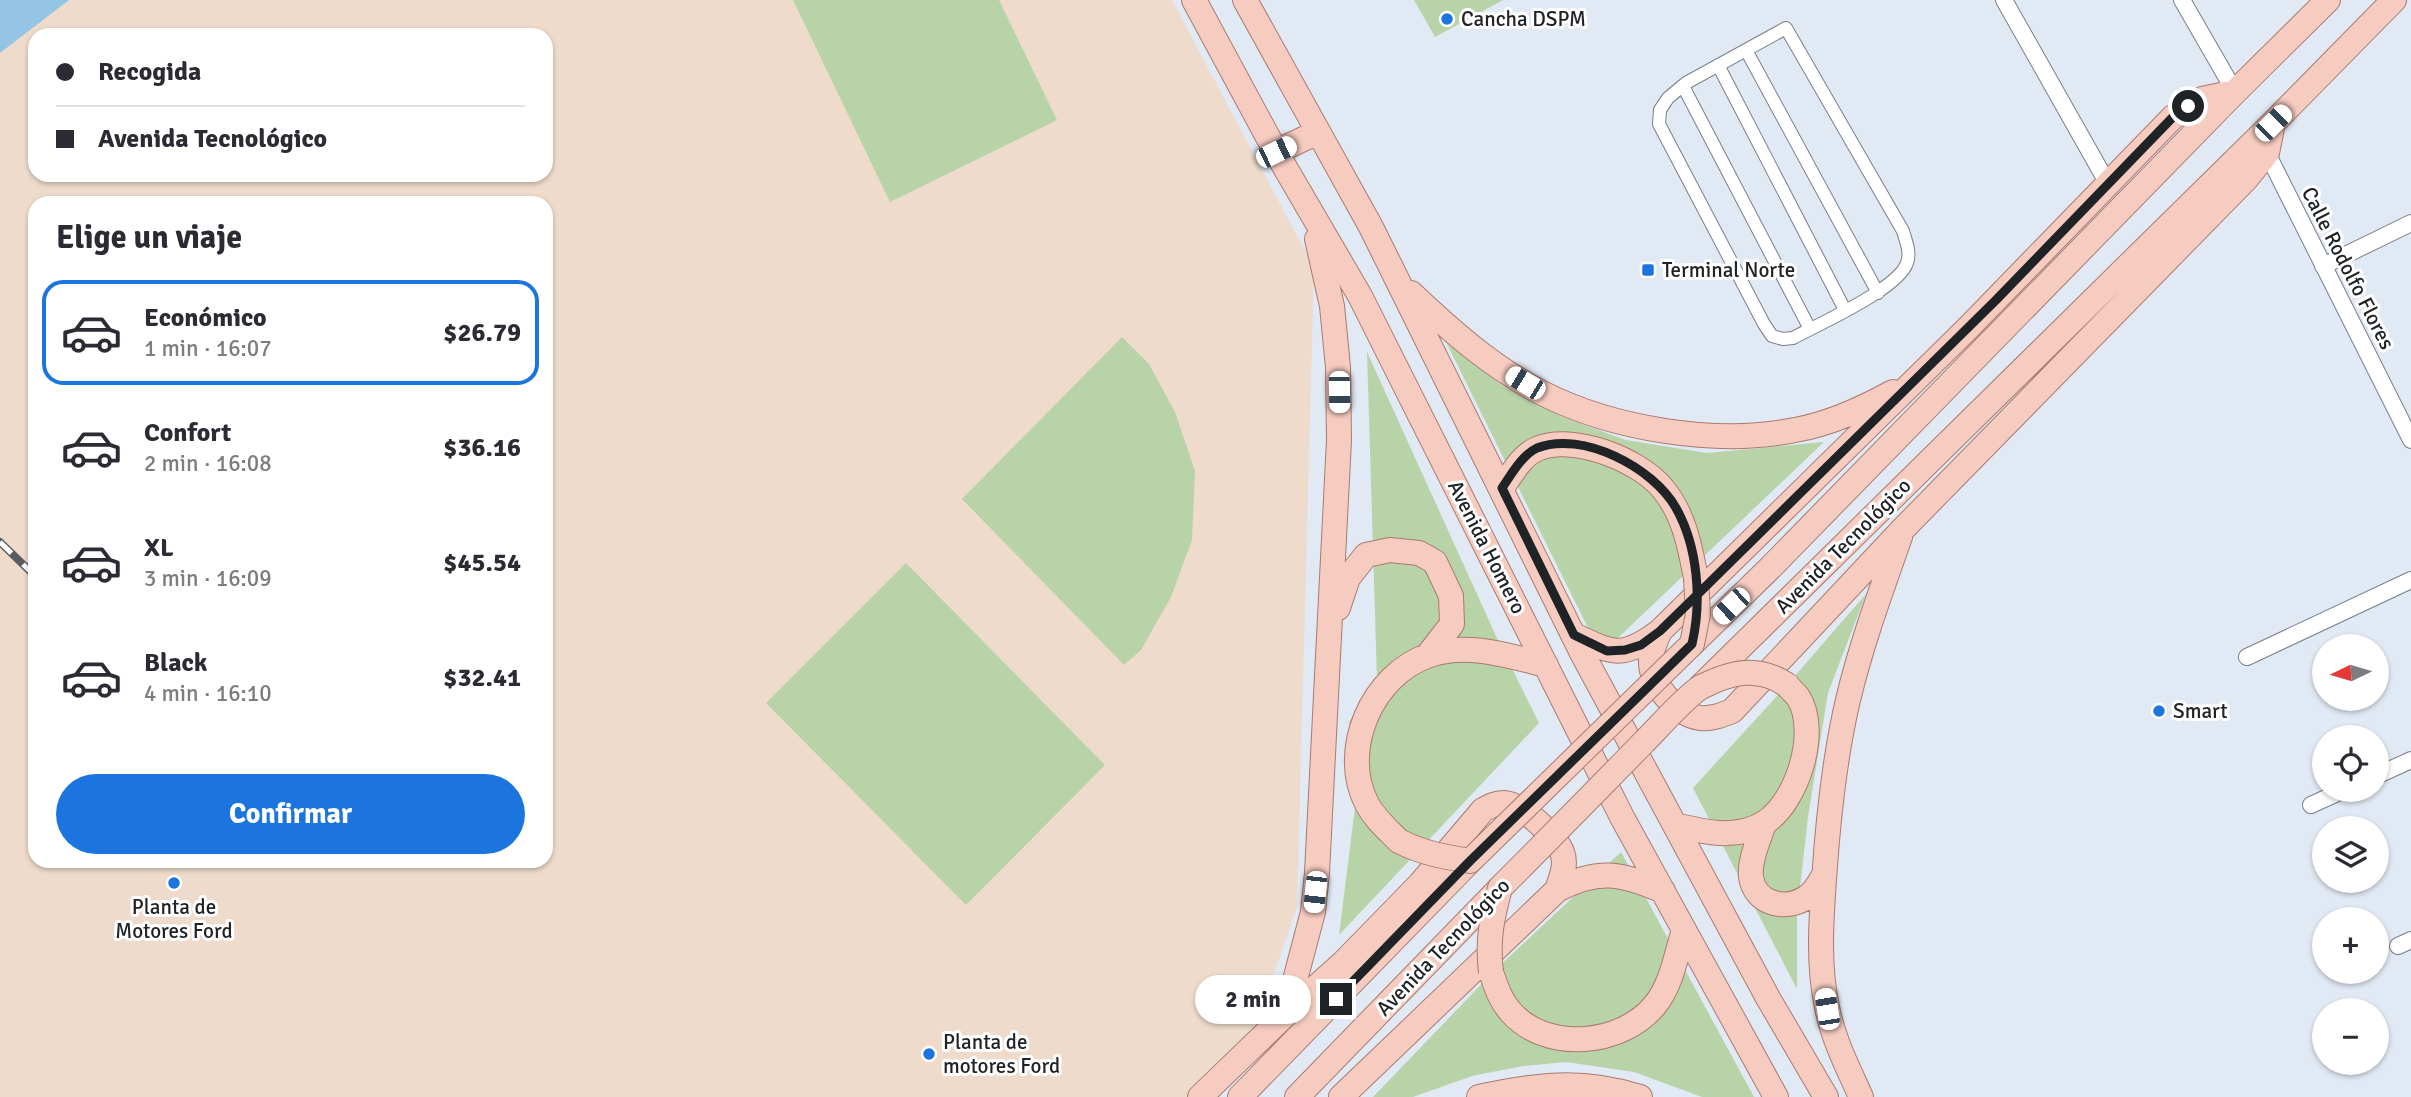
<!DOCTYPE html>
<html lang="es">
<head>
<meta charset="utf-8">
<style>
	:root { --surface:#fff; --page:#f2f2f3; --text:#2b2b33; --muted:#7c7c81; --line:#e1e1e2; --accent:#1c75de }
	body { margin:0; font-family:Signika,sans-serif; background:var(--page); color:var(--text); height:100vh; display:flex; flex-direction:column; font-size:26px; white-space:nowrap }
	* { box-sizing:border-box; margin:0 }
	p { font-size:23px; color:var(--muted) }
	.icon { flex:none; width:38px; height:38px; fill:none; stroke:currentColor; stroke-width:2; stroke-linecap:round; stroke-linejoin:round }
	.map { position:relative; flex:1; overflow:hidden }
	.sheet { position:absolute; left:28px; top:196px; width:525px; height:672px; display:flex; flex-direction:column; background:var(--surface); border-radius:21px; box-shadow:0 2px 5px #0004 }
	.sheet>* { flex:none }
	.top-card { position:absolute; left:28px; top:28px; width:525px; height:154px; border-radius:21px; box-shadow:0 2px 5px #0004; display:grid; align-content:center; height:154px; padding:0 28px; background:var(--surface) }
	.needle { width:46px; rotate:265deg }
	.buttons { position:absolute; left:2312px; top:634px; display:grid; gap:14px }
	.buttons a { display:grid; place-items:center; width:77px; height:77px; border-radius:50%; background:var(--surface); box-shadow:0 2px 5px #0004; font-size:35px }
	.end { position:absolute; width:32px; height:32px; margin:-16px; border:9px solid #202326; background:#fff; box-shadow:0 0 0 4px #fff }
	.from { border-radius:50% }
	.bubble { position:absolute; height:49px; border-radius:24px; background:var(--surface); box-shadow:0 2px 5px #0004; font-size:23px; font-weight:700; line-height:49px; text-align:center }
	.car { position:absolute; width:21px; height:42px; margin:-21px -10px; border-radius:9px; box-shadow:0 0 5px 2px #0007; background:linear-gradient(#fff 24%,#345 0 40%,#fff 0 76%,#345 0 86%,#fff 0) }
	.top-card b { display:flex; align-items:center; gap:24px; height:66px; font-size:26px }
	.top-card b+b { border-top:2px solid var(--line) }
	.top-card i { width:18px; height:18px; background:var(--text) }
	ul { padding:0; list-style:none }
	li { display:flex; align-items:center; gap:21px; height:105px; margin:0 14px 10px; padding:0 14px; border:4px solid transparent; border-radius:21px }
	li div { flex:1 }
	li b { display:block; font-size:26px }
	li em { font-style:normal; font-weight:700 }
	li.selected { border-color:var(--accent) }
	li>.icon { width:63px; height:63px; stroke-width:1.5 }
	h2 { padding:0 28px; font-size:32px; line-height:84px }
	.primary-button { display:flex; gap:14px; margin-top:auto; padding:14px 28px }
	.primary-button a { flex:1; height:80px; border-radius:42px; background:var(--accent); color:#fff; font-size:28px; font-weight:700; line-height:80px; text-align:center }
	.map>svg:first-child { display:block }
	.industrial { fill:#eedbcb; fill-rule:evenodd }
	.green { fill:#b9d3a8 }
	.water { fill:#95c5e4 }
	.lines { fill:none; stroke-linecap:round; stroke-linejoin:round }
	.pedestrian-casing { stroke:#787f88; stroke-width:14 }
	.minor-casing { stroke:#787f88; stroke-width:18 }
	.primary-casing { stroke:#a87b6f; stroke-width:26 }
	.pedestrian { stroke:#fff; stroke-width:12 }
	.minor { stroke:#fff; stroke-width:16 }
	.primary { stroke:#f7ccc0; stroke-width:24 }
	.rail-casing { stroke:#595d62; stroke-width:8 }
	.rail { stroke:#fff; stroke-width:5; stroke-dasharray:16; stroke-linecap:butt }
	.primary-bridge-casing { stroke:#a87b6f; stroke-width:26; stroke-linecap:butt }
	.primary-bridge { stroke:#f7ccc0; stroke-width:24 }
	.route { stroke:#202326; stroke-width:9 }
	.poi-dot { fill:#1c75de; stroke:#fff; stroke-width:2.5 }
	.labels { text-anchor:middle; dominant-baseline:central; stroke-width:6; stroke-linejoin:round; paint-order:stroke }
	.poi-label { font-size:21px; fill:#202326; stroke:#fff; text-anchor:start }
	.street-label { font-size:21px; fill:#202326; stroke:#fff }
</style>
</head>
<body>
<div class="map">
<svg width="2411" height="1097" viewBox="0 0 2411 1097">
	<rect width="100%" height="100%" fill="#e1e9f4"/>
	<path class="industrial" d="M 0,0 L 1172,0 L 1314,268 L 1297,907 L 1252,1037 L 1194,1097 L 0,1097 ZM 35,35 L 546,35 L 546,175 L 35,175 ZM 35,203 L 546,203 L 546,861 L 35,861 Z"/>
	<path class="green" d="M 793,0 L 999,0 L 1057,120 L 890,202 Z
		M 1414,0 L 1503,0 L 1435,37 Z
		M 1122,337 L 1149,364 L 1175,412 L 1195,471 L 1192,540 L 1171,597 L 1141,650 L 1124,665 L 962,499 Z
		M 1447,344 L 1504,387 L 1565,418 L 1626,440 L 1707,453 L 1824,442 L 1601,654 Z
		M 1367,352 L 1496,636 L 1539,723 L 1339,935 L 1358,783 L 1349,722 L 1377,679 Z
		M 906,563 L 1105,765 L 966,905 L 766,703 Z
		M 1866,594 L 1828,693 L 1808,817 L 1797,915 L 1797,989 L 1693,788 L 1787,685 Z
		M 1621,852 L 1754,1097 L 1702,1097 L 1634,1072 L 1566,1062 L 1523,1066 L 1472,1076 L 1413,1097 L 1373,1097 L 1493,972 Z"/>
	<path class="water" d="M 0,0 L 69,0 L 0,53 Z"/>
	<g class="lines">
		<defs>
			<path id="pedestrian" d="M 1786,28 L 1903,231 C 1906,242 1911,252 1907,263 C 1898,289 1819,324 1793,338 L 1783,339 L 1772,336 L 1764,324 L 1659,124 L 1660,110 L 1668,98 L 1686,83 Z
				M 1746,50 L 1878,293
				M 1718,65 L 1845,310
				M 1683,86 L 1810,329"/>
			<path id="minor" d="M 2004,0 L 2108,184
				M 2182,0 L 2235,92
				M 2267,153 L 2411,440
				M 2323,266 L 2411,223
				M 2247,657 L 2411,580
				M 2376,776 L 2411,760
				M 2311,805 L 2346,789
				M 2398,946 L 2411,940"/>
			<path id="primary" d="M 1194,0 L 1276,152 L 1360,296 L 1623,819 L 1776,1097
				M 1245,0 L 1371,227 L 1582,653 L 1768,998 L 1826,1097
				M 2235,92 L 2202,99 L 2173,117 L 1968,328 L 1660,631 C 1656,640 1652,648 1651,658 C 1649,683 1675,714 1700,718 C 1712,719 1722,715 1732,711 L 1902,530 L 2247,178 L 2267,153 L 2273,123
				M 1276,152 L 1318,132
				M 1411,293 C 1451,331 1493,368 1542,393 C 1613,429 1716,446 1795,430 C 1830,424 1862,409 1893,392
				M 1502,488 C 1511,475 1522,455 1537,449 C 1572,433 1640,460 1663,489 C 1684,514 1690,547 1696,578
				M 1338,608 L 1348,578 L 1366,555 L 1390,550 L 1419,553 L 1435,562 L 1451,596 L 1452,624 L 1428,655
				M 1574,635 C 1613,654 1623,659 1660,631
				M 1692,644 L 1771,567 L 2235,92 L 2328,0
				M 1700,687 L 2273,123 L 2394,0
				M 1764,823 C 1759,840 1749,860 1751,877 C 1755,905 1787,911 1807,897 C 1815,892 1819,883 1824,875
				M 1675,825 C 1704,832 1737,840 1764,823 C 1797,803 1820,731 1798,697 C 1795,693 1790,689 1787,685
				M 1399,841 C 1387,829 1375,819 1367,804 C 1339,750 1372,674 1430,655 C 1467,642 1509,656 1546,665
				M 1557,890 C 1598,868 1622,873 1663,891
				M 1491,972 C 1496,986 1500,1000 1510,1011 C 1545,1053 1622,1046 1655,1005 C 1672,984 1676,955 1684,930
				M 1286,1014 L 1313,912 L 1317,873 L 1339,440 L 1338,367 L 1332,306 L 1317,239
				M 1200,1097 L 1286,1014 L 1343,963 L 1420,884 L 1483,810 C 1490,806 1495,803 1504,803 C 1522,804 1555,835 1562,852 C 1567,865 1561,878 1557,890 L 1341,1097
				M 1240,1097 L 1470,861
				M 1297,1097 L 1500,888
				M 1479,1097 C 1537,1084 1583,1079 1640,1097
				M 1861,1097 C 1848,1068 1833,1039 1827,1007 C 1818,965 1821,922 1824,880 C 1828,820 1834,759 1848,700 C 1861,645 1881,591 1900,537"/>
		</defs>
		<use href="#pedestrian" class="pedestrian-casing"/>
		<use href="#minor" class="minor-casing"/>
		<use href="#primary" class="primary-casing"/>
		<use href="#pedestrian" class="pedestrian"/>
		<use href="#minor" class="minor"/>
		<use href="#primary" class="primary"/>
		<defs>
			<path id="rail" d="M 0,542 L 35,576"/>
		</defs>
		<use href="#rail" class="rail-casing"/>
		<use href="#rail" class="rail"/>
		<defs>
			<path id="primary-bridge" d="M 1399,841 C 1422,853 1445,857 1470,861 L 1692,644 L 1698,614 L 1696,578
				M 1491,972 C 1487,940 1492,918 1500,888 C 1548,840 1596,791 1643,743 C 1657,729 1687,695 1701,687 C 1731,672 1758,665 1787,685"/>
		</defs>
		<use href="#primary-bridge" class="primary-bridge-casing"/>
		<use href="#primary-bridge" class="primary-bridge"/>
	</g>
	<g class="lines">
		<path class="route" d="M 1336,999 L 1470,861 L 1692,644 C 1702,601 1698,547 1676,508 C 1654,468 1582,430 1537,448 C 1522,455 1511,475 1502,488 L 1574,635 L 1607,651 L 1625,650 L 1641,645 L 1660,631 L 1699,593 L 1996,300 L 2173,117 L 2188,106"/>
	</g>
	<g class="poi-dot">
		<circle cx="1447" cy="19" r="7"/>
		<rect x="1641" y="263" width="14" height="14" rx="3.5"/>
		<circle cx="2159" cy="711" r="7"/>
		<circle cx="174" cy="883" r="7"/>
		<circle cx="929" cy="1054" r="7"/>
	</g>
	<g class="labels">
		<g class="poi-label">
			<text x="1461" y="19">Cancha DSPM</text>
			<text x="1662" y="270">Terminal Norte</text>
			<text x="2173" y="711">Smart</text>
			<text x="174" y="907" text-anchor="middle">Planta de<tspan x="174" dy="24">Motores Ford</tspan></text>
			<text x="943" y="1042">Planta de<tspan x="943" dy="24">motores Ford</tspan></text>
		</g>
		<g class="street-label">
			<text transform="translate(2348 268) rotate(63)">Calle Rodolfo Flores</text>
			<text transform="translate(1843 546) rotate(-45)">Avenida Tecnológico</text>
			<text transform="translate(1487 547) rotate(63)">Avenida Homero</text>
			<text transform="translate(1443 947) rotate(-46)">Avenida Tecnológico</text>
		</g>
	</g>
</svg>
<div class="buttons">
<a><svg class="needle" viewBox="-14 -14 28 28"><path d="M0-13l5 13h-10z" fill="#e53935"/><path d="M0 13l5-13h-10z" fill="#7c7c81"/></svg></a>
<a><svg class="icon" aria-label="locate" viewBox="0 0 24 24"><circle cx="12" cy="12" r="6"/><path d="M12 2v4M12 18v4M2 12h4M18 12h4"/></svg></a>
<a><svg class="icon" aria-label="layers" viewBox="0 0 24 24"><path d="M12 4l9 5-9 5-9-5zM3 14l9 5 9-5"/></svg></a>
<a>+</a>
<a>−</a>
</div>
<i class="end from" style="left:2188px;top:106px"></i>
<i class="end" style="left:1336px;top:999px"></i>
<div class="bubble" style="left:1195px;top:975px;width:116px">2 min</div>
<i class="car" style="left:2273px;top:123px;rotate:45deg"></i>
<i class="car" style="left:1276px;top:152px;rotate:64deg"></i>
<i class="car" style="left:1525px;top:383px;rotate:301deg"></i>
<i class="car" style="left:1339px;top:392px;rotate:179deg"></i>
<i class="car" style="left:1731px;top:606px;rotate:226deg"></i>
<i class="car" style="left:1315px;top:892px;rotate:186deg"></i>
<i class="car" style="left:1827px;top:1009px;rotate:351deg"></i>
<div class="top-card">
<b><i class="from"></i>Recogida</b>
<b><i></i>Avenida Tecnológico</b>
</div>
<section class="sheet">
<h2>Elige un viaje</h2>
<ul>
<li class="selected"><svg class="icon" aria-label="car" viewBox="0 0 24 24"><path d="M5 17H2v-5l4-1 3-4h7l3 4 3 1v5h-3M9 17h6M6 11h13"/><circle cx="7" cy="17" r="2"/><circle cx="17" cy="17" r="2"/></svg><div><b>Económico</b><p>1 min · 16:07</p></div><em>$26.79</em></li>
<li><svg class="icon" aria-label="car" viewBox="0 0 24 24"><path d="M5 17H2v-5l4-1 3-4h7l3 4 3 1v5h-3M9 17h6M6 11h13"/><circle cx="7" cy="17" r="2"/><circle cx="17" cy="17" r="2"/></svg><div><b>Confort</b><p>2 min · 16:08</p></div><em>$36.16</em></li>
<li><svg class="icon" aria-label="car" viewBox="0 0 24 24"><path d="M5 17H2v-5l4-1 3-4h7l3 4 3 1v5h-3M9 17h6M6 11h13"/><circle cx="7" cy="17" r="2"/><circle cx="17" cy="17" r="2"/></svg><div><b>XL</b><p>3 min · 16:09</p></div><em>$45.54</em></li>
<li><svg class="icon" aria-label="car" viewBox="0 0 24 24"><path d="M5 17H2v-5l4-1 3-4h7l3 4 3 1v5h-3M9 17h6M6 11h13"/><circle cx="7" cy="17" r="2"/><circle cx="17" cy="17" r="2"/></svg><div><b>Black</b><p>4 min · 16:10</p></div><em>$32.41</em></li>
</ul>
<div class="primary-button"><a>Confirmar</a></div>
</section>
</div>
</body>
</html>
